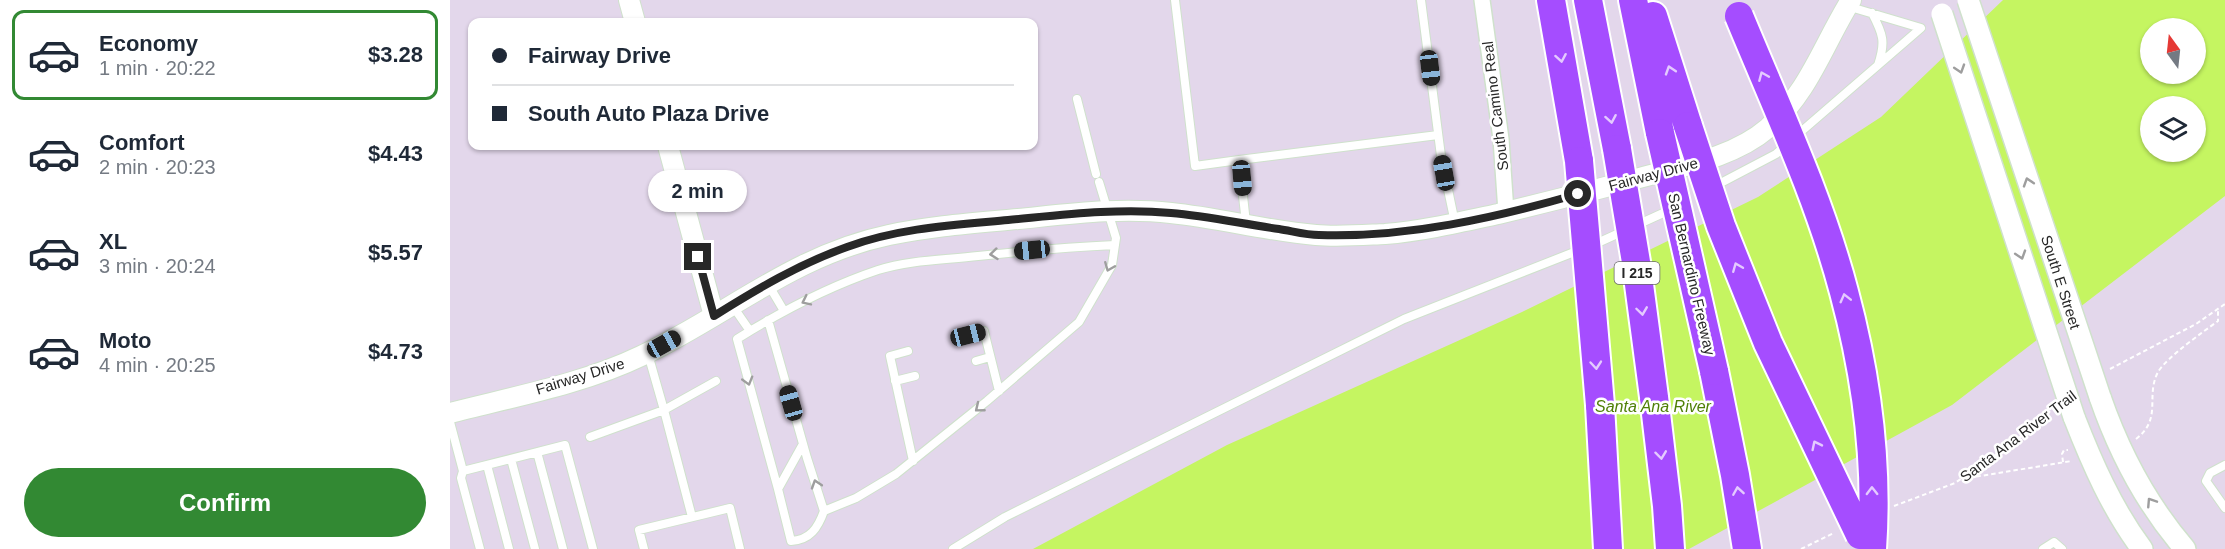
<!DOCTYPE html>
<html lang="en">
<head>
<meta charset="utf-8">
<style>
	:root { --surface:#fff; --page:#f2f2f3; --text:#1f2937; --muted:#747a83; --line:#e0e1e3; --accent:#328933 }
	body { margin:0; font-family:Helvetica,sans-serif; background:var(--page); color:var(--text); height:100vh; display:flex; flex-direction:column; font-size:22px; white-space:nowrap }
	* { box-sizing:border-box; margin:0 }
	p { font-size:20px; color:var(--muted) }
	.icon { flex:none; width:33px; height:33px; fill:none; stroke:currentColor; stroke-width:2; stroke-linecap:round; stroke-linejoin:round }
	.map { position:relative; flex:1; overflow:hidden }
	.side { display:flex; flex-direction:column; background:var(--surface); width:450px }
	.side>* { flex:none }
	.top-card { position:absolute; left:18px; top:18px; width:570px; height:132px; border-radius:12px; box-shadow:0 2px 4px #0004; display:grid; align-content:center; height:132px; padding:0 24px; background:var(--surface) }
	.needle { width:39px; rotate:345deg }
	.fabs { position:absolute; left:1690px; top:18px; display:grid; gap:12px }
	.fabs a { display:grid; place-items:center; width:66px; height:66px; border-radius:50%; background:var(--surface); box-shadow:0 2px 4px #0004; font-size:30px }
	.end { position:absolute; width:27px; height:27px; margin:-14px; border:8px solid #272727; background:#fff; box-shadow:0 0 0 3px #fff }
	.from { border-radius:50% }
	.bubble { position:absolute; height:42px; border-radius:21px; background:var(--surface); box-shadow:0 2px 4px #0004; font-size:20px; font-weight:700; line-height:42px; text-align:center }
	.car { position:absolute; width:18px; height:36px; margin:-18px -9px; border-radius:8px; box-shadow:0 0 4px 2px #0007; background:linear-gradient(#222 24%,#8ab4d8 0 40%,#222 0 76%,#8ab4d8 0 86%,#222 0) }
	.top-card b { display:flex; align-items:center; gap:21px; height:57px; font-size:22px }
	.top-card b+b { border-top:2px solid var(--line) }
	.top-card i { width:15px; height:15px; background:var(--text) }
	ul { padding:10px 0 0; list-style:none }
	li { display:flex; align-items:center; gap:18px; height:90px; margin:0 12px 9px; padding:0 12px; border:3px solid transparent; border-radius:12px }
	li div { flex:1 }
	li b { display:block; font-size:22px }
	li em { font-style:normal; font-weight:700 }
	li.on { border-color:var(--accent) }
	li>.icon { width:54px; height:54px; stroke-width:1.5 }
	.button { display:flex; gap:12px; margin-top:auto; padding:12px 24px }
	.button a { flex:1; height:69px; border-radius:36px; background:var(--accent); color:#fff; font-size:24px; font-weight:700; line-height:69px; text-align:center }
	main { display:flex; flex:1; min-height:0 }
	.map>svg:first-child { display:block }
	.water { fill:#c5f561; fill-rule:evenodd }
	.lines { fill:none; stroke-linecap:round; stroke-linejoin:round }
	.service-casing { stroke:#cfe1cc; stroke-width:10 }
	.minor-casing { stroke:#cfe1cc; stroke-width:18 }
	.tertiary-casing { stroke:#cfe1cc; stroke-width:22 }
	.secondary-casing { stroke:#cfe1cc; stroke-width:24 }
	.motorway-casing { stroke:#fff; stroke-width:32 }
	.path { stroke:#fff; stroke-width:2; stroke-dasharray:4.5 3; stroke-linecap:butt }
	.service { stroke:#fff; stroke-width:8 }
	.minor { stroke:#fff; stroke-width:15 }
	.tertiary { stroke:#fff; stroke-width:20 }
	.secondary { stroke:#fff; stroke-width:21 }
	.motorway { stroke:#a54dff; stroke-width:28 }
	.secondary-bridge-casing { stroke:#cfe1cc; stroke-width:24; stroke-linecap:butt }
	.motorway-bridge-casing { stroke:#fff; stroke-width:32; stroke-linecap:butt }
	.secondary-bridge { stroke:#fff; stroke-width:21 }
	.motorway-bridge { stroke:#a54dff; stroke-width:28 }
	.oneway { stroke:#e4caff }
	.oneway2 { stroke:#9e9e9e }
	.route { stroke:#272727; stroke-width:8 }
	.labels { text-anchor:middle; dominant-baseline:central; stroke-width:5; stroke-linejoin:round; paint-order:stroke }
	.shield { fill:#fff; stroke:#686868; stroke-width:1.5 }
	.shield-label { font-size:14px; font-weight:bold; fill:#272727 }
	.street-label { font-size:15px; fill:#272727; stroke:#fff }
	.water-label { font-size:16px; font-style:italic; fill:#4f8007; stroke:#fff }
</style>
</head>
<body>
<main>
<section class="side">
<ul>
<li class="on"><svg class="icon" aria-label="car" viewBox="0 0 24 24"><path d="M5 17H2v-5l4-1 3-4h7l3 4 3 1v5h-3M9 17h6M6 11h13"/><circle cx="7" cy="17" r="2"/><circle cx="17" cy="17" r="2"/></svg><div><b>Economy</b><p>1 min · 20:22</p></div><em>$3.28</em></li>
<li><svg class="icon" aria-label="car" viewBox="0 0 24 24"><path d="M5 17H2v-5l4-1 3-4h7l3 4 3 1v5h-3M9 17h6M6 11h13"/><circle cx="7" cy="17" r="2"/><circle cx="17" cy="17" r="2"/></svg><div><b>Comfort</b><p>2 min · 20:23</p></div><em>$4.43</em></li>
<li><svg class="icon" aria-label="car" viewBox="0 0 24 24"><path d="M5 17H2v-5l4-1 3-4h7l3 4 3 1v5h-3M9 17h6M6 11h13"/><circle cx="7" cy="17" r="2"/><circle cx="17" cy="17" r="2"/></svg><div><b>XL</b><p>3 min · 20:24</p></div><em>$5.57</em></li>
<li><svg class="icon" aria-label="car" viewBox="0 0 24 24"><path d="M5 17H2v-5l4-1 3-4h7l3 4 3 1v5h-3M9 17h6M6 11h13"/><circle cx="7" cy="17" r="2"/><circle cx="17" cy="17" r="2"/></svg><div><b>Moto</b><p>4 min · 20:25</p></div><em>$4.73</em></li>
</ul>
<div class="button"><a>Confirm</a></div>
</section>
<div class="map">
<svg width="1775" height="549" viewBox="0 0 1775 549">
	<rect width="100%" height="100%" fill="#e3d7eb"/>
	<path class="water" d="M 1553,0 L 1775,0 L 1775,196 L 1502,405 L 1239,549 L 583,549 L 777,445 L 1072,312 L 1308,197 L 1431,117 ZM 1701,28 L 1746,28 L 1746,74 L 1701,74 ZM 1701,106 L 1746,106 L 1746,152 L 1701,152 Z"/>
	<g class="lines">
		<defs>
			<path id="service" d="M 725,0 L 745,166 L 789,160 L 796,223
				M 971,0 L 991,156 L 1005,223
				M 1422,13 C 1433,34 1436,42 1428,65
				M 627,99 L 646,174
				M 1346,136 L 1471,28 L 1397,6
				M 789,160 L 988,135
				M 1265,186 L 1326,154 L 1337,144
				M 1143,245 L 1222,209
				M 318,284 L 334,311
				M 282,305 L 300,331 C 340,307 383,285 428,270 C 460,260 495,260 528,256 C 574,251 619,247 665,245
				M 318,320 L 357,458 L 374,511 L 406,498 L 446,474 L 537,401 L 629,322 L 662,265 L 666,238 L 649,182
				M 300,331 L 287,339 L 328,489
				M 518,335 L 534,331 L 549,391
				M 458,351 L 440,356 L 463,461
				M 198,354 L 214,410 L 266,381
				M 526,361 L 540,357
				M 445,381 L 465,376
				M 0,422 L 13,471 L 11,478 L 30,549
				M 140,437 L 214,410 L 242,517
				M 353,444 L 328,489 L 341,541 C 360,540 368,528 374,511
				M 87,452 L 113,549
				M 61,459 L 85,549
				M 37,465 L 59,549
				M 1775,465 L 1760,473 L 1756,481 L 1775,508
				M 13,471 L 115,445 L 143,549
				M 194,549 L 189,530 L 280,508 L 290,549
				M 503,549 L 555,517 L 954,319 L 1132,249
				M 1593,549 L 1604,542 L 1612,549"/>
			<path id="minor" d="M 1032,0 L 1051,139 L 1056,212"/>
			<path id="tertiary" d="M 179,0 L 185,22
				M 218,146 L 264,316
				M 0,413 C 62,397 133,384 191,356 C 276,316 343,255 439,235 C 481,226 525,223 568,219 C 619,214 670,207 721,213 C 770,218 817,231 866,235 C 888,237 913,235 935,234 C 973,231 1011,222 1048,214 C 1093,203 1138,192 1182,180 C 1227,167 1282,159 1318,128 C 1360,90 1372,47 1401,0"/>
			<path id="secondary" d="M 1650,397 C 1669,452 1697,505 1735,549
				M 1624,417 C 1642,463 1662,509 1692,549"/>
			<path id="motorway" d="M 1101,0 L 1129,161
				M 1138,0 L 1167,149
				M 1183,0 L 1210,133
				M 1203,16 L 1238,126
				M 1264,371 L 1285,475 L 1297,549
				M 1204,397 L 1217,506 L 1220,549
				M 1150,405 L 1158,549"/>
		</defs>
		<use href="#service" class="service-casing"/>
		<use href="#minor" class="minor-casing"/>
		<use href="#tertiary" class="tertiary-casing"/>
		<use href="#secondary" class="secondary-casing"/>
		<use href="#motorway" class="motorway-casing"/>
		<path class="path" d="M 1660,369 L 1746,324 L 1775,304
			M 1686,439 C 1713,418 1695,397 1708,372 C 1717,357 1753,332 1768,321 L 1768,309
			M 1613,462 L 1612,454 L 1614,450 L 1618,450
			M 1519,476 L 1524,477 L 1622,461
			M 1444,506 L 1505,483 L 1563,443 L 1604,408
			M 1351,549 L 1384,533"/>
		<use href="#service" class="service"/>
		<use href="#minor" class="minor"/>
		<use href="#tertiary" class="tertiary"/>
		<use href="#secondary" class="secondary"/>
		<use href="#motorway" class="motorway"/>
		<defs>
			<path id="secondary-bridge" d="M 1518,0 L 1650,397
				M 1492,14 L 1624,417"/>
			<path id="motorway-bridge" d="M 1289,16 C 1326,106 1369,197 1394,292 C 1416,374 1428,464 1422,549
				M 1238,126 L 1271,226 L 1318,343 L 1410,535
				M 1210,133 L 1264,371
				M 1167,149 L 1186,262 L 1204,397
				M 1129,161 L 1150,405"/>
		</defs>
		<use href="#secondary-bridge" class="secondary-bridge-casing"/>
		<use href="#motorway-bridge" class="motorway-bridge-casing"/>
		<use href="#secondary-bridge" class="secondary-bridge"/>
		<use href="#motorway-bridge" class="motorway-bridge"/>
	</g>
	<defs><path id="oneway-chevron" d="M-2-3.5L2.5 0L-2 3.5" fill="none" stroke-width="1.6" stroke-linecap="round" stroke-linejoin="round" transform="scale(1.5)"/></defs>
	<g class="oneway">
		<use href="#oneway-chevron" transform="translate(1111 58) rotate(80)"/>
		<use href="#oneway-chevron" transform="translate(1220 70) rotate(-108)"/>
		<use href="#oneway-chevron" transform="translate(1313 76) rotate(-113)"/>
		<use href="#oneway-chevron" transform="translate(1161 119) rotate(80)"/>
		<use href="#oneway-chevron" transform="translate(1287 267) rotate(-112)"/>
		<use href="#oneway-chevron" transform="translate(1395 298) rotate(-104)"/>
		<use href="#oneway-chevron" transform="translate(1192 311) rotate(82)"/>
		<use href="#oneway-chevron" transform="translate(1146 365) rotate(85)"/>
		<use href="#oneway-chevron" transform="translate(1366 445) rotate(-116)"/>
		<use href="#oneway-chevron" transform="translate(1211 455) rotate(83)"/>
		<use href="#oneway-chevron" transform="translate(1288 491) rotate(-99)"/>
		<use href="#oneway-chevron" transform="translate(1422 491) rotate(-91)"/>
	</g>
	<g class="oneway2">
		<use href="#oneway-chevron" transform="translate(1510 69) rotate(72)"/>
		<use href="#oneway-chevron" transform="translate(1578 182) rotate(-108)"/>
		<use href="#oneway-chevron" transform="translate(544 254) rotate(174)"/>
		<use href="#oneway-chevron" transform="translate(1571 255) rotate(72)"/>
		<use href="#oneway-chevron" transform="translate(659 267) rotate(112)"/>
		<use href="#oneway-chevron" transform="translate(356 301) rotate(154)"/>
		<use href="#oneway-chevron" transform="translate(298 381) rotate(74)"/>
		<use href="#oneway-chevron" transform="translate(529 408) rotate(141)"/>
		<use href="#oneway-chevron" transform="translate(366 484) rotate(-108)"/>
		<use href="#oneway-chevron" transform="translate(1701 502) rotate(-123)"/>
	</g>
	<g class="lines">
		<path class="route" d="M 248,257 L 264,316 C 307,289 349,264 397,247 C 448,228 504,225 558,220 C 612,215 666,208 721,213 C 757,216 793,224 829,229 C 842,231 856,235 869,235 C 956,238 1045,218 1128,194"/>
	</g>
	<g class="labels">
		<rect class="shield" x="1164.5" y="262" width="45" height="22" rx="4.5"/>
		<g class="shield-label">
			<text x="1187" y="273">I 215</text>
		</g>
		<g class="street-label">
			<text transform="translate(1045 106) rotate(-97)">South Camino Real</text>
			<text transform="translate(1203 174) rotate(-15)">Fairway Drive</text>
			<text transform="translate(1242 274) rotate(77)">San Bernardino Freeway</text>
			<text transform="translate(1611 282) rotate(72)">South E Street</text>
			<text transform="translate(130 376) rotate(-17)">Fairway Drive</text>
			<text transform="translate(1568 436) rotate(-37)">Santa Ana River Trail</text>
		</g>
		<g class="water-label">
			<text x="1203" y="406">Santa Ana River</text>
		</g>
	</g>
</svg>
<div class="fabs">
<a><svg class="needle" viewBox="-14 -14 28 28"><path d="M0-13l5 13h-10z" fill="#e53935"/><path d="M0 13l5-13h-10z" fill="#747a83"/></svg></a>
<a><svg class="icon" aria-label="layers" viewBox="0 0 24 24"><path d="M12 4l9 5-9 5-9-5zM3 14l9 5 9-5"/></svg></a>
</div>
<i class="end from" style="left:1128px;top:194px"></i>
<i class="end" style="left:248px;top:257px"></i>
<div class="bubble" style="left:198px;top:170px;width:99px">2 min</div>
<i class="car" style="left:980px;top:68px;rotate:173deg"></i>
<i class="car" style="left:994px;top:173px;rotate:350deg"></i>
<i class="car" style="left:792px;top:178px;rotate:175deg"></i>
<i class="car" style="left:582px;top:250px;rotate:264deg"></i>
<i class="car" style="left:518px;top:335px;rotate:76deg"></i>
<i class="car" style="left:214px;top:344px;rotate:61deg"></i>
<i class="car" style="left:341px;top:403px;rotate:344deg"></i>
<div class="top-card">
<b><i class="from"></i>Fairway Drive</b>
<b><i></i>South Auto Plaza Drive</b>
</div>
</div>
</main>
</body>
</html>
